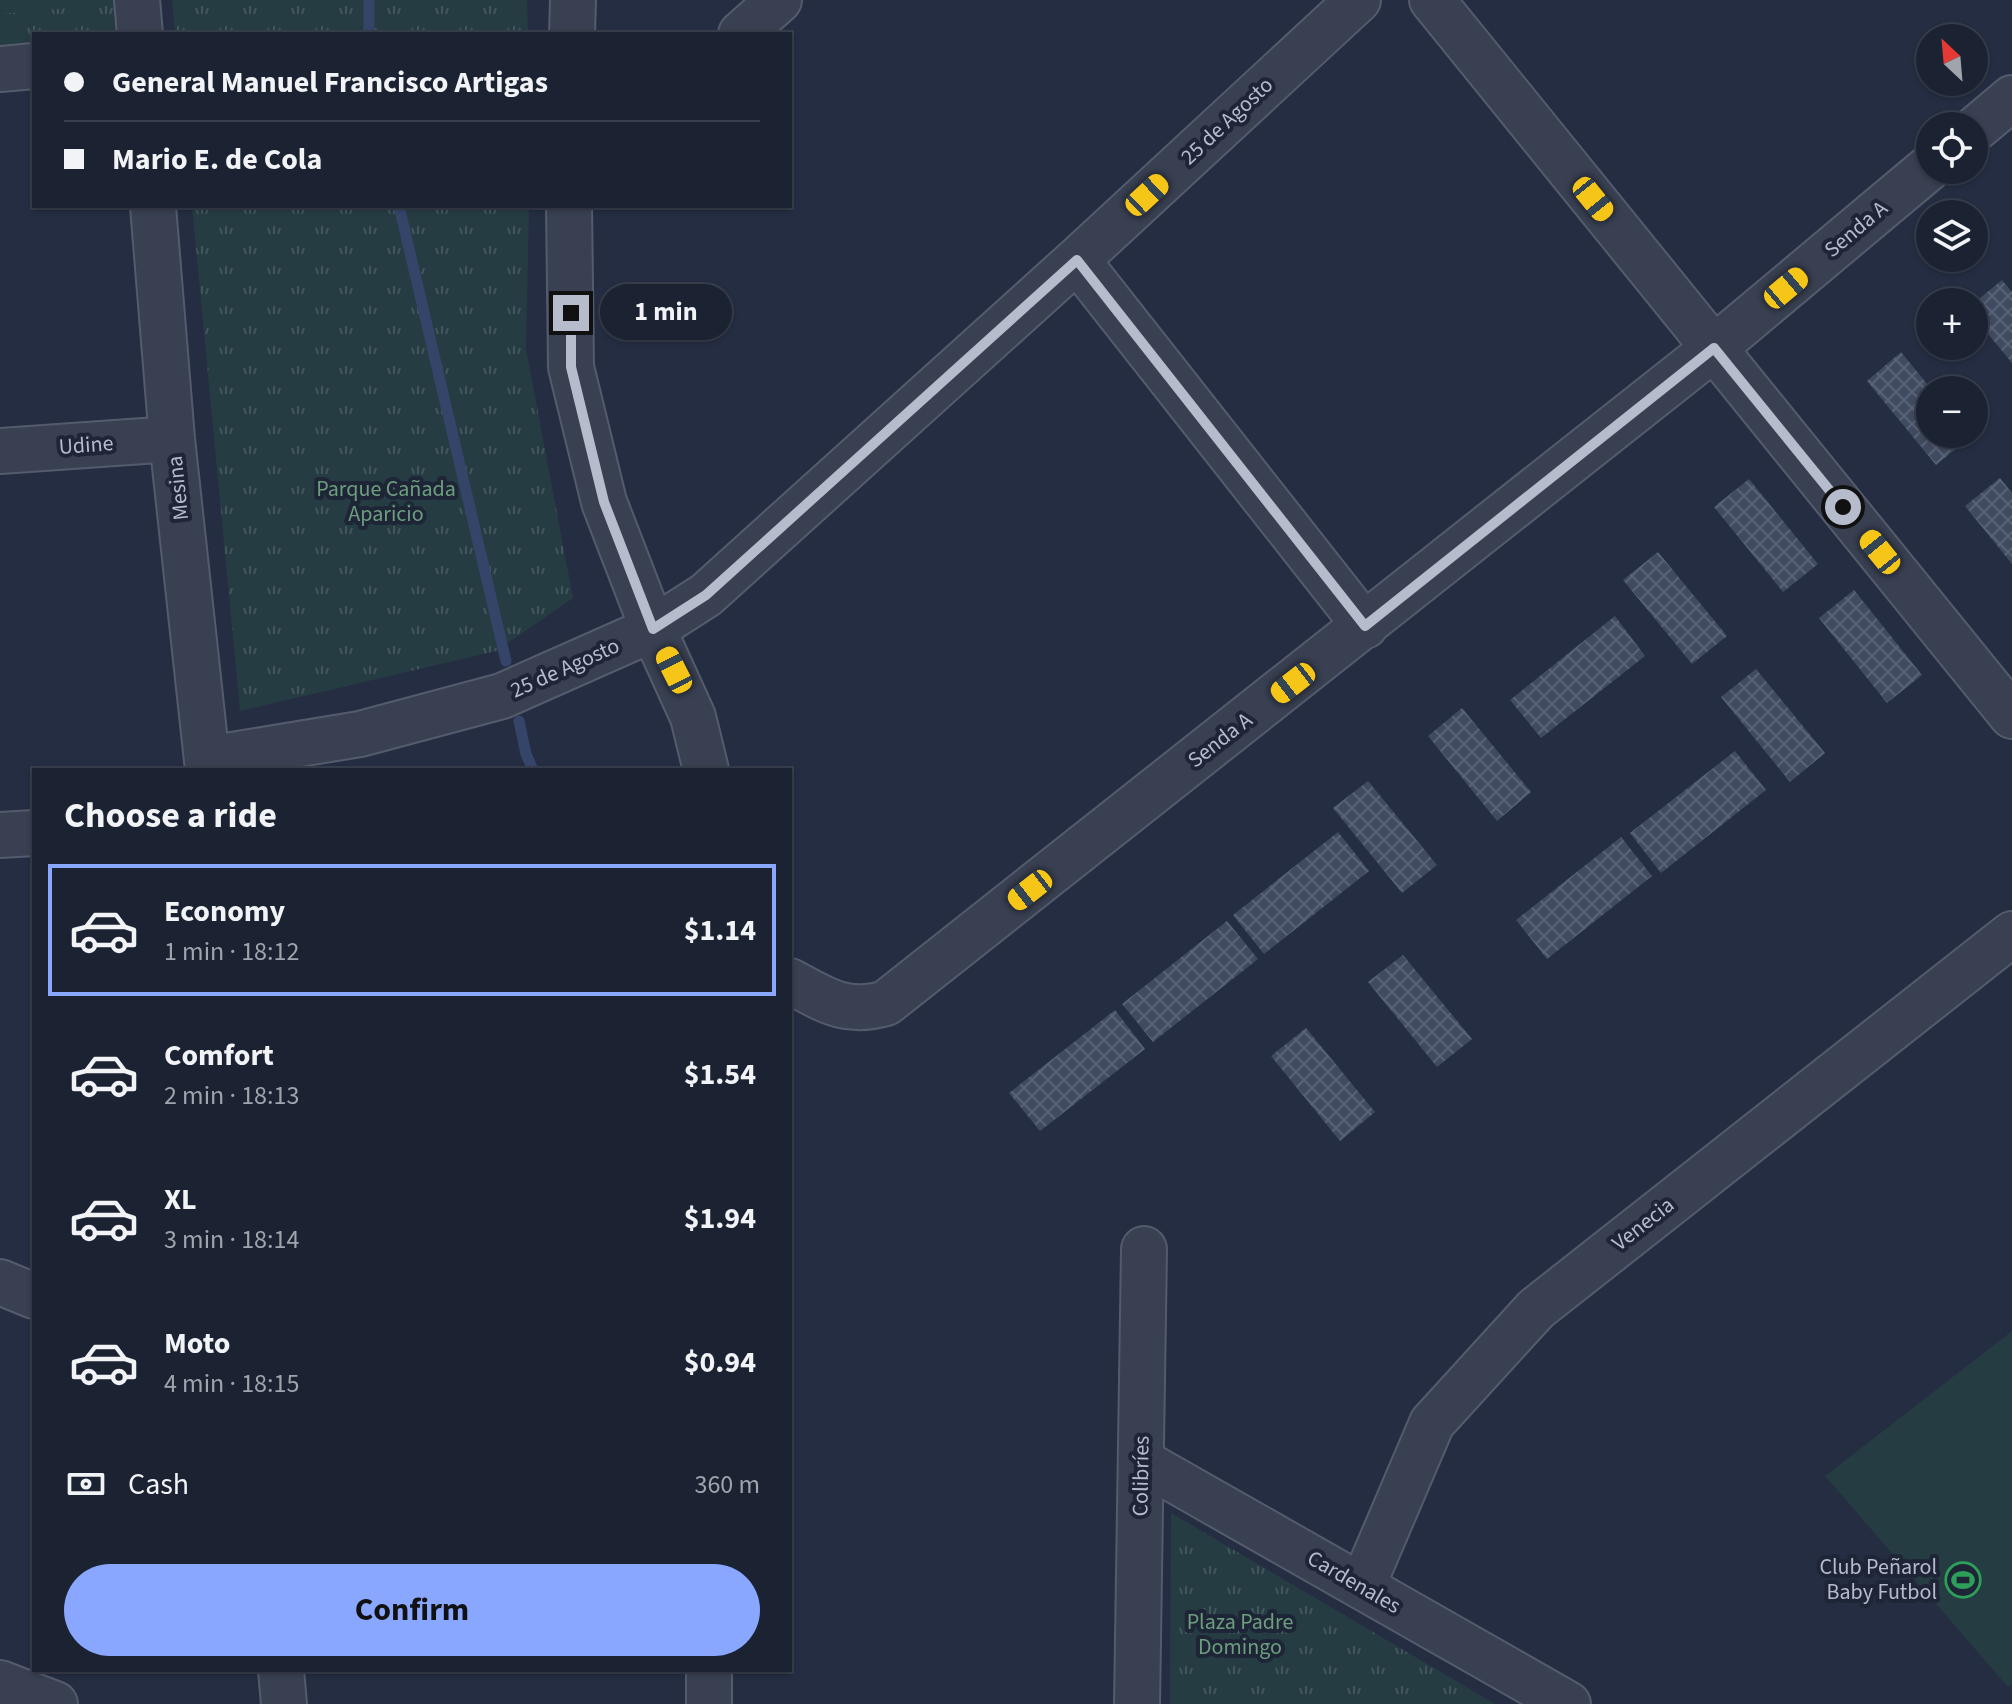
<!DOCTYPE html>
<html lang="en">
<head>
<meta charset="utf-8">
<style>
	:root { --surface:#1b2232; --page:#282f3e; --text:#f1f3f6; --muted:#a0a4ac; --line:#393f4d; --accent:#89a7fe }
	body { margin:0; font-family:"Source Sans 3",sans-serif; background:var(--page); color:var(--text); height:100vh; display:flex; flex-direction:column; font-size:30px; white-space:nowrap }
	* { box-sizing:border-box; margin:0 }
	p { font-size:26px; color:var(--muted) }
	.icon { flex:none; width:44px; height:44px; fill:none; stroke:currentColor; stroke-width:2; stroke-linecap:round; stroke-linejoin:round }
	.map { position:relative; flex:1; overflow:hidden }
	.panel { position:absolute; left:32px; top:768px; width:760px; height:904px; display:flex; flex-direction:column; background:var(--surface); border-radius:0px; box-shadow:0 2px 6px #0004,0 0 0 2px var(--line) }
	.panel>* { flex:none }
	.guide { position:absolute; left:32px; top:32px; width:760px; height:176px; border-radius:0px; box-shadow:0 2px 6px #0004,0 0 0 2px var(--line); display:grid; align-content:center; height:176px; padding:0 32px; background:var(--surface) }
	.needle { width:52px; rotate:334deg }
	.fabs { position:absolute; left:1916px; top:24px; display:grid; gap:16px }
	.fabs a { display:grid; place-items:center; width:72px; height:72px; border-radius:50%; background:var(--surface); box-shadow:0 2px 6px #0004,0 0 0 2px var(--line); font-size:40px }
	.end { position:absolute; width:36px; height:36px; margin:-18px; border:10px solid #b6bccc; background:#111; box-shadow:0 0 0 4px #111 }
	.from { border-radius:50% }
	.bubble { position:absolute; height:56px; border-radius:28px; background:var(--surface); box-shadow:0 2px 6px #0004,0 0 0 2px var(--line); font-size:26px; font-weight:700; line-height:56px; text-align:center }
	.car { position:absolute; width:24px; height:48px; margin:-24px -12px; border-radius:10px; box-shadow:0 0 6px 2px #0007; background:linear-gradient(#f5c518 24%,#345 0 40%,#f5c518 0 76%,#345 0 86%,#f5c518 0) }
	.guide b { display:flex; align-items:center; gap:28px; height:76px; font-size:30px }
	.guide b+b { border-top:2px solid var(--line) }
	.guide i { width:20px; height:20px; background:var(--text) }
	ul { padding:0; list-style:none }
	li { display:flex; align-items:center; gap:24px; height:132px; margin:0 16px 12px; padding:0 16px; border:4px solid transparent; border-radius:0px }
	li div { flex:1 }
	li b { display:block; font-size:30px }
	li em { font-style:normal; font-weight:700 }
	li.active { border-color:var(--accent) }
	li>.icon { width:72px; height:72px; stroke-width:1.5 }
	h2 { padding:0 32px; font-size:36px; line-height:96px }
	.pay { display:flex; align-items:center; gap:20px; height:88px; padding:0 32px; font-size:30px }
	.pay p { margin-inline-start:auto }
	.action { display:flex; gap:16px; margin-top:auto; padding:16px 32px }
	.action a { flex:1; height:92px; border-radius:48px; background:var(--accent); color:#111; font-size:32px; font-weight:700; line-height:92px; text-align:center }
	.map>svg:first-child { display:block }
	.grass { fill:url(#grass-tufts) }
	.pitch { fill:#263c43 }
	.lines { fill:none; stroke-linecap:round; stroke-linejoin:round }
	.stream { stroke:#354469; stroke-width:11 }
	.building { fill:url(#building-cross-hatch) }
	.minor-casing { stroke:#545b6c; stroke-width:48 }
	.minor { stroke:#394052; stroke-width:44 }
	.route { stroke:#b6bccc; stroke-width:10 }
	.labels { text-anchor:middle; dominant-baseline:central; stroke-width:8; stroke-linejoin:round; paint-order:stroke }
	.street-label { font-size:22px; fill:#b6bccc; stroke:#1e2537 }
	.park-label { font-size:22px; fill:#6c9e7e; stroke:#1e2537 }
	.poi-label { font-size:22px; fill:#b6bccc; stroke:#1e2537; text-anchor:end }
</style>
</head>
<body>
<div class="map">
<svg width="2012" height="1704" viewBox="0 0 2012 1704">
	<defs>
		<pattern id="grass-tufts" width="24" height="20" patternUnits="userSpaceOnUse" patternTransform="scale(2)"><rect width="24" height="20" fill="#263c43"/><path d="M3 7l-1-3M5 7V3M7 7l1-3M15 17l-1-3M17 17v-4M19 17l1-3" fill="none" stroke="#43565d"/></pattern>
		<pattern id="building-cross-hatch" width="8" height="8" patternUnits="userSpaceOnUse" patternTransform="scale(2)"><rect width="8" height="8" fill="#404b62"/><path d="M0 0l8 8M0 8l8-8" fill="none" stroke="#596377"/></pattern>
	</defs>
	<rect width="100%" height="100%" fill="#242d42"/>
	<path class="grass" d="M 0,0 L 114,0 L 117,34 L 34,34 L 34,44 L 0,47 Z
		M 172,0 L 527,0 L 528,34 L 175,34 Z
		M 192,206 L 529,206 L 526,349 L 573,598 L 496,651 L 240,711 Z
		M 1171,1513 L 1495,1704 L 1170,1704 Z"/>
	<path class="pitch" d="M 0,0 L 77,0 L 78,7 L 0,14 Z
		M 2012,1331 L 2012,1684 L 2008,1687 L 1825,1476 Z"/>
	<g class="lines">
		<path class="stream" d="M 369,34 L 369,0
			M 399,206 L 506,661
			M 519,721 L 526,754 L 533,770"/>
	</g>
	<path class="building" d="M 2002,280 L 2012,292 L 2012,363 L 1974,317 L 1974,303 Z
		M 1901,352 L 1932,390 L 1930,390 L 1930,434 L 1968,434 L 1970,437 L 1936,465 L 1867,381 Z
		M 2000,478 L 2012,493 L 2012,564 L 1965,506 Z
		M 1749,479 L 1818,564 L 1783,592 L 1714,507 Z
		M 1658,552 L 1727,636 L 1692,664 L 1623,580 Z
		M 1854,590 L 1922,675 L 1887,703 L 1819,618 Z
		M 1615,616 L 1645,656 L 1541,738 L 1510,700 Z
		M 1756,669 L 1825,753 L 1790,782 L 1721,697 Z
		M 1462,708 L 1531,792 L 1497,821 L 1428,736 Z
		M 1735,751 L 1766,790 L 1661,873 L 1630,833 Z
		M 1368,781 L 1437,865 L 1402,893 L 1333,808 Z
		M 1338,832 L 1369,871 L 1264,954 L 1233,915 Z
		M 1621,837 L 1652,876 L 1547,959 L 1516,920 Z
		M 1227,921 L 1258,959 L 1153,1042 L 1122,1004 Z
		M 1403,955 L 1472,1039 L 1437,1067 L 1368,982 Z
		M 1115,1010 L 1145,1049 L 1040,1131 L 1009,1093 Z
		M 1306,1028 L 1375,1112 L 1340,1141 L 1271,1056 Z"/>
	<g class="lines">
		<defs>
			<path id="minor" d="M 137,0 L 140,34
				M 1432,0 L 2012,716
				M 572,34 L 573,0
				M 741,34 L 779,0
				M 0,69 L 34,66
				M 1974,130 L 2012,98
				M 153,206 L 172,439 L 208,770
				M 569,206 L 571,367 L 604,502 L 653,629 L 693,717 L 706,770
				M 1077,260 L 1365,626
				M 0,451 L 172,439
				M 208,759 L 360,734 L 502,696 L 653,629 L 706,595 L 1077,260 L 1358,0
				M 0,835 L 34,833
				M 790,981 C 825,1000 846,1015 886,1003 L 1714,348 L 1930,167
				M 0,1282 L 34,1296
				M 1141,1461 L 1568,1704
				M 1362,1587 L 1432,1423 L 1536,1309 L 2012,934
				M 281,1670 L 284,1704
				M 709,1670 L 709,1704
				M 0,1683 L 55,1704
				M 1137,1704 L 1144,1249"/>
		</defs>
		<use href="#minor" class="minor-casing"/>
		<use href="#minor" class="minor"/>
	</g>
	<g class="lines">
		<path class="route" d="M 571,313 L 571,367 L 604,502 L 653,629 L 706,595 L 1077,260 L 1365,626 L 1714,348 L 1843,507"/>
	</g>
	<defs>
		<symbol id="stadium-ring" viewBox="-11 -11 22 22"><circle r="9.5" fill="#1e2537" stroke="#2e9e5b" stroke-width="1.5"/><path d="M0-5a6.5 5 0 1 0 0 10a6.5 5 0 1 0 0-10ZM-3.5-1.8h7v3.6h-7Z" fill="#2e9e5b"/></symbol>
	</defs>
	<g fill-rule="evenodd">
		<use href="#stadium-ring" x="1943" y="1560" width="40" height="40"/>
	</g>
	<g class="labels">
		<g class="street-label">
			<text transform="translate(1227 121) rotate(-43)">25 de Agosto</text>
			<text transform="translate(1856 229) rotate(-40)">Senda A</text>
			<text transform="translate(86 445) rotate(-4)">Udine</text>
			<text transform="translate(178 488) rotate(-96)">Mesina</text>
			<text transform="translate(565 668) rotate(-24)">25 de Agosto</text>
			<text transform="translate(1220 740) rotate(-38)">Senda A</text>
			<text transform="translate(1643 1224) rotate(-38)">Venecia</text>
			<text transform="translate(1141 1476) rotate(-89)">Colibríes</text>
			<text transform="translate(1354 1582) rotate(30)">Cardenales</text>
		</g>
		<g class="park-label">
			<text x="386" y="489">Parque Cañada<tspan x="386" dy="25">Aparicio</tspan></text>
			<text x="1240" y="1622">Plaza Padre<tspan x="1240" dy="25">Domingo</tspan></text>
		</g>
		<g class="poi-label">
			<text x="1937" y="1567">Club Peñarol<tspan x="1937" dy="25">Baby Futbol</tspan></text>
		</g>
	</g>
</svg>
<div class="fabs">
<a><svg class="needle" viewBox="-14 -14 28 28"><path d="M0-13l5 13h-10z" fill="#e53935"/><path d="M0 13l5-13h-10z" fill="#a0a4ac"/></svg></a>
<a><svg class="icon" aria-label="locate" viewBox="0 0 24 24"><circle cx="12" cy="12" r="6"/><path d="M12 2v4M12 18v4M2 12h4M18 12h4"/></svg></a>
<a><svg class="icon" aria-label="layers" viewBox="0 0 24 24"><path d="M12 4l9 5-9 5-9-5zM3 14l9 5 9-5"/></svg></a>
<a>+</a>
<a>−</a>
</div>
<i class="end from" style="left:1843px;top:507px"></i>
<i class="end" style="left:571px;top:313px"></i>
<div class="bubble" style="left:600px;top:284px;width:132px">1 min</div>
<i class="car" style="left:1147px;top:195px;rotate:47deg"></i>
<i class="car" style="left:1593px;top:199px;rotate:141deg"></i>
<i class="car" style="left:1786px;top:288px;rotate:50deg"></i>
<i class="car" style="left:1880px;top:552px;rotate:321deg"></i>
<i class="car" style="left:674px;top:670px;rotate:333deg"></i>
<i class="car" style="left:1293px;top:683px;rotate:232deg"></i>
<i class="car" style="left:1030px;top:890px;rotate:232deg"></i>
<div class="guide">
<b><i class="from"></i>General Manuel Francisco Artigas</b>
<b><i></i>Mario E. de Cola</b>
</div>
<section class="panel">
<h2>Choose a ride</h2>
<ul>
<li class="active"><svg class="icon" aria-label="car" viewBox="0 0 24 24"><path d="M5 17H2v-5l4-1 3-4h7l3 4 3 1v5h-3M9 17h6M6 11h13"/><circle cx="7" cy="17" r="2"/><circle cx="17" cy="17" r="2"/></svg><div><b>Economy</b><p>1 min · 18:12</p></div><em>$1.14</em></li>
<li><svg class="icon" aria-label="car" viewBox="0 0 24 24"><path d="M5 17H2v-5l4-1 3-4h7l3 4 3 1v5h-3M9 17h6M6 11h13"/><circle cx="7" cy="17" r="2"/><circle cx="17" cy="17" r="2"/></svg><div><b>Comfort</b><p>2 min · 18:13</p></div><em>$1.54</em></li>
<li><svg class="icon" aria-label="car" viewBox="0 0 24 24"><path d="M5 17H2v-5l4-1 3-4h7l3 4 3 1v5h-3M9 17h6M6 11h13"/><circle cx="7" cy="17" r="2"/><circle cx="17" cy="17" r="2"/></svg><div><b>XL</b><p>3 min · 18:14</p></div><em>$1.94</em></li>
<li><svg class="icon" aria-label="car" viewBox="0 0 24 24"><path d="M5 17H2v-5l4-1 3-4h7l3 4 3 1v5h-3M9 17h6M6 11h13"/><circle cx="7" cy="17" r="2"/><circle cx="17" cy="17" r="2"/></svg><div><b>Moto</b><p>4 min · 18:15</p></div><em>$0.94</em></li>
</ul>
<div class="pay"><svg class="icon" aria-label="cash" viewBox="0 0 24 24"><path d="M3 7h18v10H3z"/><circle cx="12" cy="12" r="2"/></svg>Cash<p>360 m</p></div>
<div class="action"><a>Confirm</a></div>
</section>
</div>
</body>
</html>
